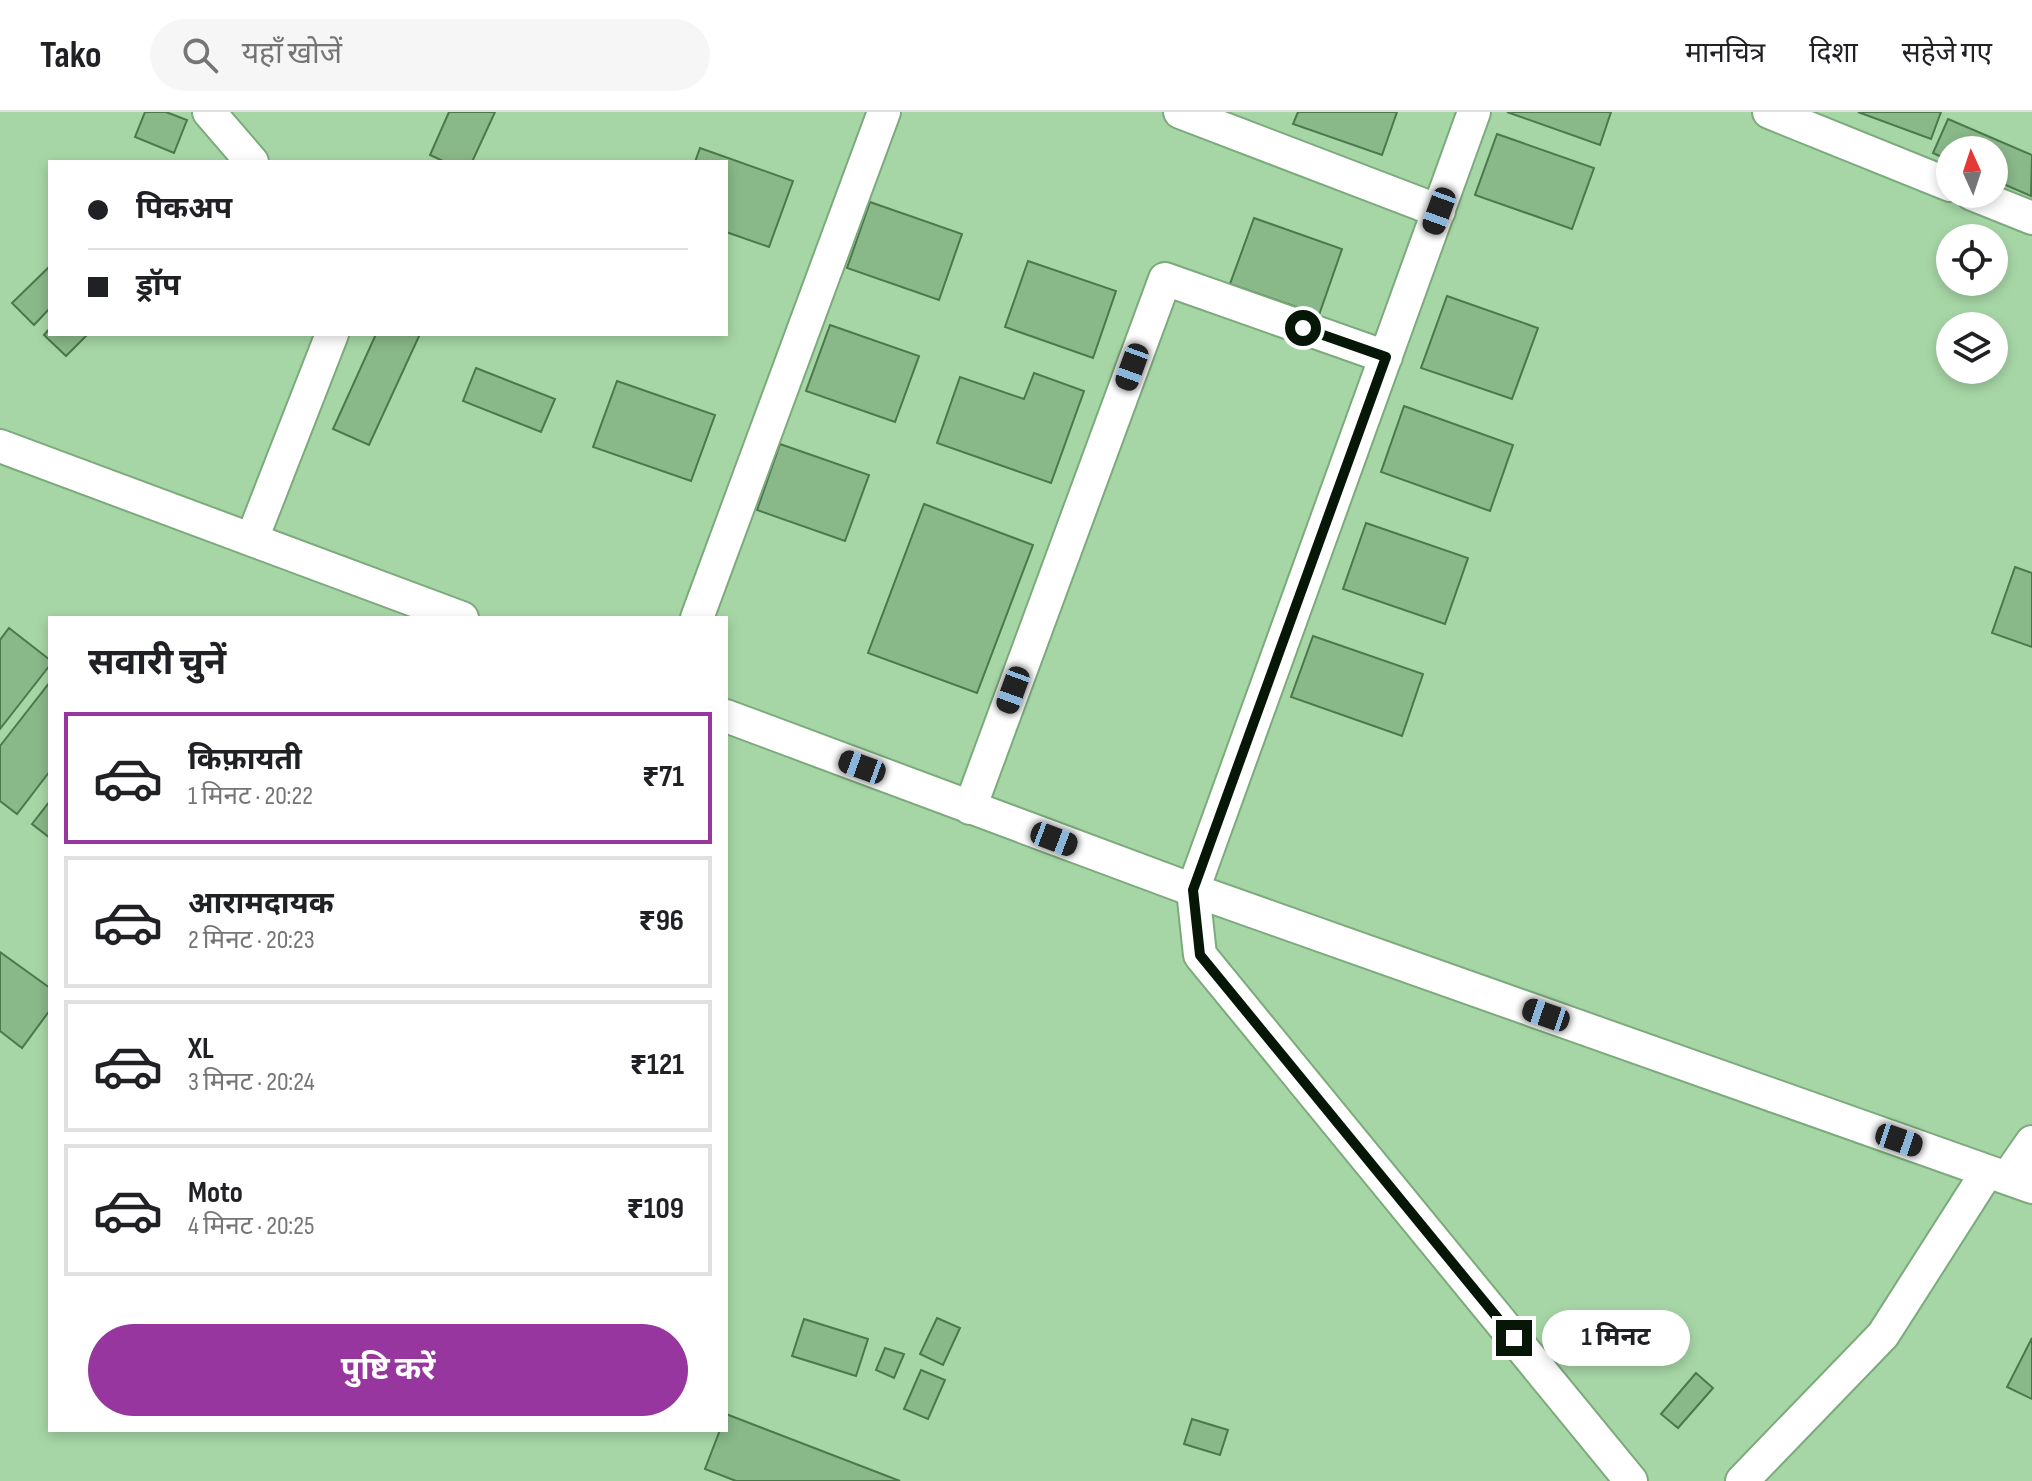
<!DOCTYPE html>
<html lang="hi">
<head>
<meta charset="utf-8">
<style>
	:root { --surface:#fff; --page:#f6f6f6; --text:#202124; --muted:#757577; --line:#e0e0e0; --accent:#97369e }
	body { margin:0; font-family:"Sofia Sans Condensed","Noto Sans Devanagari",sans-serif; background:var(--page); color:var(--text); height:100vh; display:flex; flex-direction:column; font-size:30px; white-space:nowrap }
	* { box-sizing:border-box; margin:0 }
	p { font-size:26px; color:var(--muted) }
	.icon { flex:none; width:44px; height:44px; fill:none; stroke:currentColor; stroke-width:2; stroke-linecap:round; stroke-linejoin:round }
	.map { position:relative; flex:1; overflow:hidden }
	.panel { position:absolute; left:48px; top:504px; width:680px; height:816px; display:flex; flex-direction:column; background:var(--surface); border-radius:0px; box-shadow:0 4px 12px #0003 }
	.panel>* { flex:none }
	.banner { position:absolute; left:48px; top:48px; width:680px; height:176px; border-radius:0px; box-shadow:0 4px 12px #0003; display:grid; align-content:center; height:176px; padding:0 40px; background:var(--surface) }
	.needle { width:52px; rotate:357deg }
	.buttons { position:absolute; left:1936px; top:24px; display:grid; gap:16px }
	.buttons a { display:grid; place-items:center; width:72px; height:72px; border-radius:50%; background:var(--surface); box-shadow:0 4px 12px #0003; font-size:40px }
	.end { position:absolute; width:36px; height:36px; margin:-18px; border:10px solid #061707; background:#fff; box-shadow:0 0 0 4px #fff }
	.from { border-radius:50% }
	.bubble { position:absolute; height:56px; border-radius:28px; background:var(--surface); box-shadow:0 4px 12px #0003; font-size:26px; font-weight:700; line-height:56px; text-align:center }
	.car { position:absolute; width:24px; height:48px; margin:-24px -12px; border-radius:10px; box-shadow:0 0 6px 2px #0007; background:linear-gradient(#222 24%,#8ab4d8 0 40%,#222 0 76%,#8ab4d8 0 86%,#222 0) }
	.banner b { display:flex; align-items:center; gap:28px; height:76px; font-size:30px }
	.banner b+b { border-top:2px solid var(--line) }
	.banner i { width:20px; height:20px; background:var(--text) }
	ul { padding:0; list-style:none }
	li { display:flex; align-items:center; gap:24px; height:132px; margin:0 16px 12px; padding:0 24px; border:4px solid var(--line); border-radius:0px }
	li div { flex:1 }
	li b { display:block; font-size:30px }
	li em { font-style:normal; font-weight:700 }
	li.selected { border-color:var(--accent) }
	li>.icon { width:72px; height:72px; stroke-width:1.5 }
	h2 { padding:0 40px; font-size:36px; line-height:96px }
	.action { display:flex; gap:16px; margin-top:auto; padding:16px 40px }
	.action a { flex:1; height:92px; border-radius:48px; background:var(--accent); color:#fff; font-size:32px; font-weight:700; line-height:92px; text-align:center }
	header { display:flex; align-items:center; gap:48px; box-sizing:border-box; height:112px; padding:0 40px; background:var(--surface); border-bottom:2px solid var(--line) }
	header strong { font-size:38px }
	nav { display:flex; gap:44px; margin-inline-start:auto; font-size:28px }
	.search { width:560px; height:72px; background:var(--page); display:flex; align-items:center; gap:20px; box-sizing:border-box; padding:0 28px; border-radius:44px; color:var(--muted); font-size:30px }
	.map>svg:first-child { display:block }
	.building { fill:#89b889; stroke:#4b784c; stroke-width:2 }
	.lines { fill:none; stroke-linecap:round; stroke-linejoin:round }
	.street-casing { stroke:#7caa7c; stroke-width:36 }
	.street { stroke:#fff; stroke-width:32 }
	.route { stroke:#061707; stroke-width:10 }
</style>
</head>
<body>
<header>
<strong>Tako</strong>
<div class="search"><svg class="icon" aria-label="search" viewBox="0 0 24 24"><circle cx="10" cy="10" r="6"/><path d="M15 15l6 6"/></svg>यहाँ खोजें</div>
<nav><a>मानचित्र</a><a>दिशा</a><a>सहेजे गए</a></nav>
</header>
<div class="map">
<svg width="2032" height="1369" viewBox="0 0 2032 1369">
	<rect width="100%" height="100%" fill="#a6d6a6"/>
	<path class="building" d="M 145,0 L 166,0 L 187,8 L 174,41 L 135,25 Z
		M 449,0 L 495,0 L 472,50 L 445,50 L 430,43 Z
		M 1298,0 L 1397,0 L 1382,43 L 1293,12 Z
		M 1507,0 L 1611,0 L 1600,33 Z
		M 1858,0 L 1941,0 L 1931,27 Z
		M 1948,7 L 2032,43 L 2031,84 L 1994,68 L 1994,38 L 1950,38 L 1950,49 L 1933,41 Z
		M 1497,22 L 1594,56 L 1572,117 L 1475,83 Z
		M 700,36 L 793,69 L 769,135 L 726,120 L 726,50 L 695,50 Z
		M 870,90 L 962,122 L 939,188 L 847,156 Z
		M 1254,106 L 1342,137 L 1319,203 L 1230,172 Z
		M 1028,149 L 1116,179 L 1093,246 L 1005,215 Z
		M 48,156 L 50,158 L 50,196 L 34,213 L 12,191 Z
		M 1447,184 L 1538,216 L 1512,287 L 1421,256 Z
		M 830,213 L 919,244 L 895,310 L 806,279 Z
		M 50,216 L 50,222 L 88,222 L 66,244 L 44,223 Z
		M 376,222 L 420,222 L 369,333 L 333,317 Z
		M 476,256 L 555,287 L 541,320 L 463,289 Z
		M 1034,261 L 1084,279 L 1051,371 L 937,331 L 960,265 L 1024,287 Z
		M 617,269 L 715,303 L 691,369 L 593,335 Z
		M 1404,294 L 1513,333 L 1490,399 L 1381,360 Z
		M 780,332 L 869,363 L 845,429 L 757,398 Z
		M 924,392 L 1033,433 L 977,581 L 868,541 Z
		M 1366,411 L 1468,446 L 1445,512 L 1343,477 Z
		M 2015,455 L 2032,461 L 2032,535 L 1992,521 Z
		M 9,516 L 50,548 L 50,553 L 0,617 L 0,528 Z
		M 1313,524 L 1423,562 L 1402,624 L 1291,585 Z
		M 50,570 L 50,659 L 17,702 L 0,689 L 0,634 Z
		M 50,689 L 50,726 L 32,712 Z
		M 0,840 L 50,876 L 50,898 L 22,936 L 0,919 Z
		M 937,1206 L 960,1216 L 943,1253 L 920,1242 Z
		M 804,1207 L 868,1227 L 856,1264 L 792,1244 Z
		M 2032,1226 L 2032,1287 L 2007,1275 Z
		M 885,1236 L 904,1242 L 894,1266 L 876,1258 Z
		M 921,1258 L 945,1268 L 928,1307 L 904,1297 Z
		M 1696,1261 L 1713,1276 L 1678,1316 L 1661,1302 Z
		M 726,1302 L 900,1369 L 736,1369 L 705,1357 L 720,1318 L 726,1318 Z
		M 1192,1307 L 1228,1318 L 1220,1343 L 1184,1332 Z"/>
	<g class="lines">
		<defs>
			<path id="street" d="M 209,0 L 252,50
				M 1180,0 L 1439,99
				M 1474,0 L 1193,778 L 1200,843 L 1631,1369
				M 1769,0 L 1950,73
				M 1972,82 L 2032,106
				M 0,334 L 462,506
				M 252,427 L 332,222
				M 697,506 L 884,0
				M 726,604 L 1193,778 L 2032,1075
				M 970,696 L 1165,167 L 1386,245
				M 2007,1066 L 2032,1030
				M 1742,1369 L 1883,1223 L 1987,1060"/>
		</defs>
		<use href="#street" class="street-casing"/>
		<use href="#street" class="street"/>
	</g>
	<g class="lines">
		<path class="route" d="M 1303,216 L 1386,245 L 1193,778 L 1200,843 L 1514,1226"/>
	</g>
</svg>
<div class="buttons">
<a><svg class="needle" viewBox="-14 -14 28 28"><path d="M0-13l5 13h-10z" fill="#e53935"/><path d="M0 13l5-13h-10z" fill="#757577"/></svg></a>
<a><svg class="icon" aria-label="locate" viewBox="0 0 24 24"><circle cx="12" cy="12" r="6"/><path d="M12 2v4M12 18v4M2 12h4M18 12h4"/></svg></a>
<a><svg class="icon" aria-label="layers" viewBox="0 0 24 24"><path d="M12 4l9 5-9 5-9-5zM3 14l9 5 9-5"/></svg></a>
</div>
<i class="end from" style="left:1303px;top:216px"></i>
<i class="end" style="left:1514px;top:1226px"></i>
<div class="bubble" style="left:1542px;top:1198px;width:148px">1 मिनट</div>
<i class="car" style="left:1439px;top:99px;rotate:200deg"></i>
<i class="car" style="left:1132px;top:255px;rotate:200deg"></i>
<i class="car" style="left:1013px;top:578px;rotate:200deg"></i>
<i class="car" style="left:862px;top:655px;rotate:290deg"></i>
<i class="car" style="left:1054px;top:727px;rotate:111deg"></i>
<i class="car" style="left:1546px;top:903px;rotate:289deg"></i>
<i class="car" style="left:1899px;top:1028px;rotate:109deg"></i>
<div class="banner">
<b><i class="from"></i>पिकअप</b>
<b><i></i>ड्रॉप</b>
</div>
<section class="panel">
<h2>सवारी चुनें</h2>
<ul>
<li class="selected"><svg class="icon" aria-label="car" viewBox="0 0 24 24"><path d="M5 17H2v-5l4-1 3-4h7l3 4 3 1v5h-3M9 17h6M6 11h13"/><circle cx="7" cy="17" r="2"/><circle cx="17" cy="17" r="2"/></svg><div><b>किफ़ायती</b><p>1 मिनट · 20:22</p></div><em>₹71</em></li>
<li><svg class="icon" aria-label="car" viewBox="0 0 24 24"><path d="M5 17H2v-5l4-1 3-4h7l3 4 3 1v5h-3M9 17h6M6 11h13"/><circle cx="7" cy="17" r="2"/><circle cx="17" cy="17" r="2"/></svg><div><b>आरामदायक</b><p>2 मिनट · 20:23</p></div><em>₹96</em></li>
<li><svg class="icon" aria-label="car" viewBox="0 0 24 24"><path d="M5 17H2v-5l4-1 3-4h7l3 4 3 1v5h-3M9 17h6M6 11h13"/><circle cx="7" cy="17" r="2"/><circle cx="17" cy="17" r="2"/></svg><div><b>XL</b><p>3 मिनट · 20:24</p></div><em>₹121</em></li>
<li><svg class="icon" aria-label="car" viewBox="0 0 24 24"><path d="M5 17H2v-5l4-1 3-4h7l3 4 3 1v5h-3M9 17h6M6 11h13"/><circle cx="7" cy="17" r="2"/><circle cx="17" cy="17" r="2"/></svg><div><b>Moto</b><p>4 मिनट · 20:25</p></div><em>₹109</em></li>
</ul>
<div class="action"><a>पुष्टि करें</a></div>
</section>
</div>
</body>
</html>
